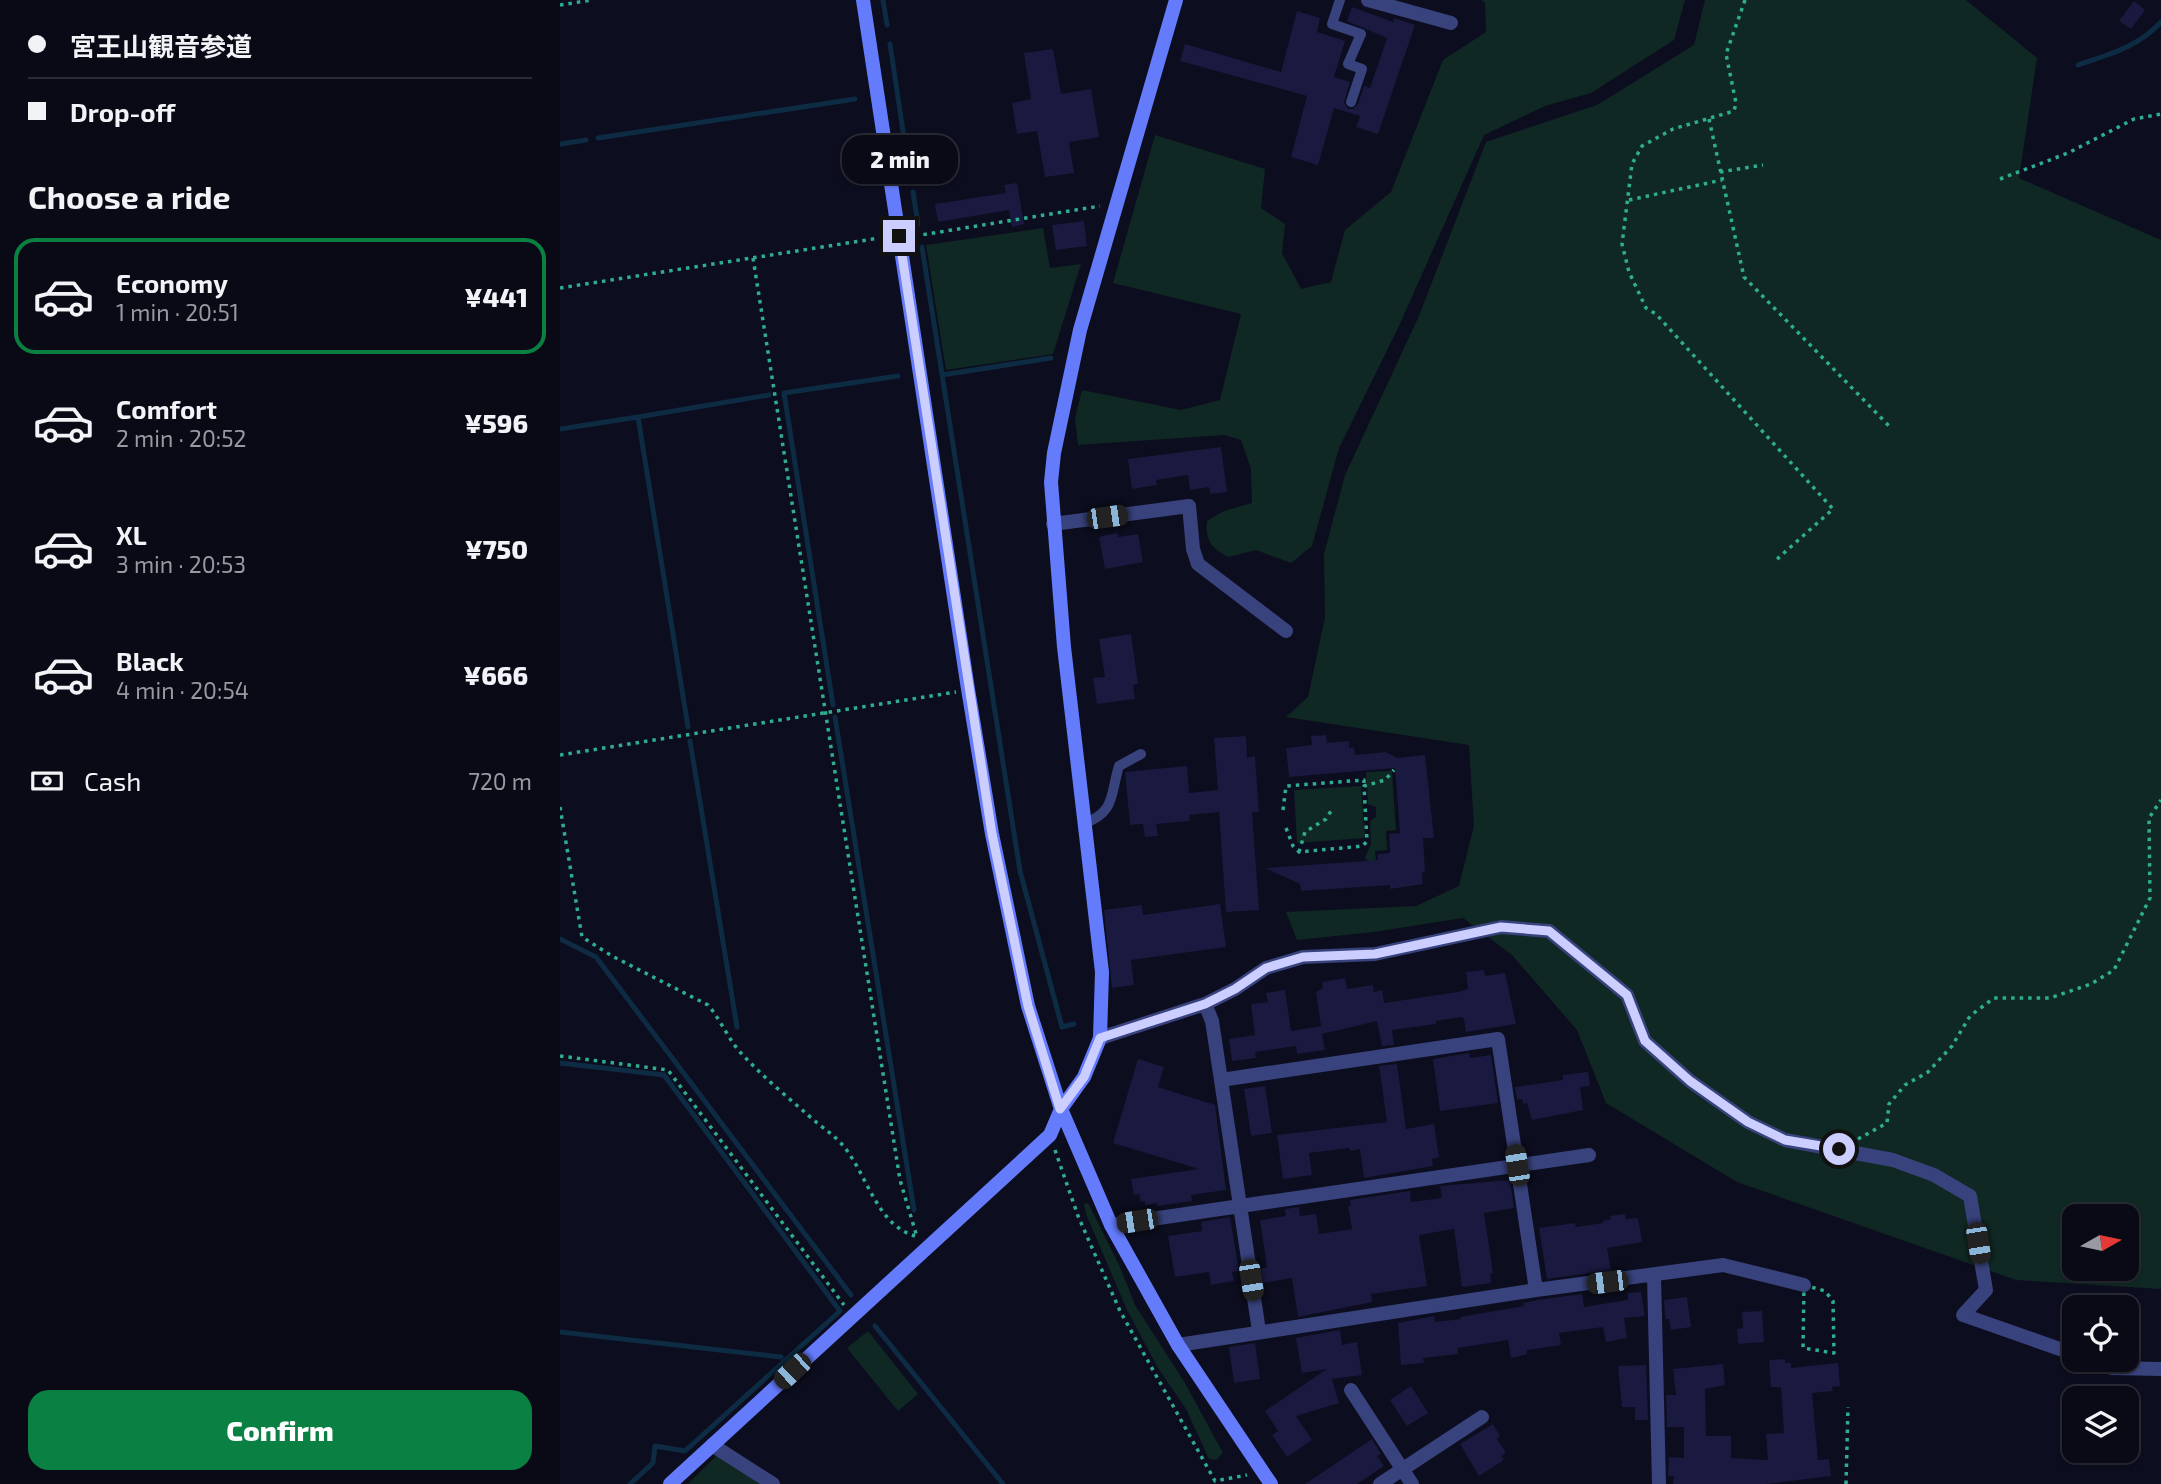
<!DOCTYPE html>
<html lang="en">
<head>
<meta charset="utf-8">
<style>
	:root { --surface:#090a16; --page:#12131f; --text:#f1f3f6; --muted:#999aa1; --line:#292b35; --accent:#0b8043 }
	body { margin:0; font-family:"Exo 2","Noto Sans JP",sans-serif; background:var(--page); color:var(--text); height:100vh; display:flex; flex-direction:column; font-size:26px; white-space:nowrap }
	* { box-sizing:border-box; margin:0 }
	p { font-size:23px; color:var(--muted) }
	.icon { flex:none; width:38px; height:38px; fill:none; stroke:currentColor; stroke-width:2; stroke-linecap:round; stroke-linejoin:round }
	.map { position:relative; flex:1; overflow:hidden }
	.panel { display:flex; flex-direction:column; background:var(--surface); width:560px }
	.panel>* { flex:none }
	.guide { display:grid; align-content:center; height:154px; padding:0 28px; background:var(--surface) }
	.needle { width:46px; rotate:81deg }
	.fabs { position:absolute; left:1502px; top:1204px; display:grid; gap:14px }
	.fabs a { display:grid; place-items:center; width:77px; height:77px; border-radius:14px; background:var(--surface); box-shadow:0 2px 5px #0004,0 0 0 2px var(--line); font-size:35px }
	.end { position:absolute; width:32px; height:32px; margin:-16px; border:9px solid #cbcefe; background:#111; box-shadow:0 0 0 4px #111 }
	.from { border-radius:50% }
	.bubble { position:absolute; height:49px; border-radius:21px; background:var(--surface); box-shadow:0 2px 5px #0004,0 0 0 2px var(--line); font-size:23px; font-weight:800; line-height:49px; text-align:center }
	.car { position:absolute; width:21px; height:42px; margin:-21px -10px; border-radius:9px; box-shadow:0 0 5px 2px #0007; background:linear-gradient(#222 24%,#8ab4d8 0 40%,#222 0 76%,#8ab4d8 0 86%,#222 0) }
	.guide b { display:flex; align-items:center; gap:24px; height:66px; font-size:26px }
	.guide b+b { border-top:2px solid var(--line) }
	.guide i { width:18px; height:18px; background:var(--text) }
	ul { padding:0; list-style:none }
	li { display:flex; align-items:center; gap:21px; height:116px; margin:0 14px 10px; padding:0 14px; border:4px solid transparent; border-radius:21px }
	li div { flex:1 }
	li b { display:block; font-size:26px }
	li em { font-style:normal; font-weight:800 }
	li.active { border-color:var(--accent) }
	li>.icon { width:63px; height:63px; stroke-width:1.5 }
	h2 { padding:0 28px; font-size:32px; line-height:84px }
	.pay { display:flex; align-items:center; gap:18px; height:77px; padding:0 28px; font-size:26px }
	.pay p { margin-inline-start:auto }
	.action { display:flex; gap:14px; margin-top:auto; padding:14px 28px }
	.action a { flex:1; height:80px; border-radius:21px; background:var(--accent); color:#fff; font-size:28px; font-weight:800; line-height:80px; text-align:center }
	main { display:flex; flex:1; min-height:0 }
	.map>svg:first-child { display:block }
	.green { fill:#102823; fill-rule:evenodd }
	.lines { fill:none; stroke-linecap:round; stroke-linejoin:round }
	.stream { stroke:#0d2b42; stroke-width:5 }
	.building { fill:#1a193f }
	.path { stroke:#2fad8f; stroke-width:3.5; stroke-dasharray:3.5 5; stroke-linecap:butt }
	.lane { stroke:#38427c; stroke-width:10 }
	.street { stroke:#38427c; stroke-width:14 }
	.secondary { stroke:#647bfc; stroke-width:14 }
	.route { stroke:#cbcefe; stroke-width:9 }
</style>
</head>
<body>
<main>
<section class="panel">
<div class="guide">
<b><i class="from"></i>宮王山観音参道</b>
<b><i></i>Drop-off</b>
</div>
<h2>Choose a ride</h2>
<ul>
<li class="active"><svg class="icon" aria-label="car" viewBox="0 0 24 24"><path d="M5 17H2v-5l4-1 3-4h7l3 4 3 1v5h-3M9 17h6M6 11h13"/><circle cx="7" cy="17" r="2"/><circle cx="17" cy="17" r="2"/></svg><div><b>Economy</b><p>1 min · 20:51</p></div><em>¥441</em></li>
<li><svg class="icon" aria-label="car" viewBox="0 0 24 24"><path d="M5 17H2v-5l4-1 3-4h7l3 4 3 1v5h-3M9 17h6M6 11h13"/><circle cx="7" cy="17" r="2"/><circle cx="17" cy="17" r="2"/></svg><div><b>Comfort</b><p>2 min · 20:52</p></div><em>¥596</em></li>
<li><svg class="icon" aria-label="car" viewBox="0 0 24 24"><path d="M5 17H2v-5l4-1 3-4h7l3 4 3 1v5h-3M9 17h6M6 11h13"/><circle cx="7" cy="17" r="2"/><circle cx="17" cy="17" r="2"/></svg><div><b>XL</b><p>3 min · 20:53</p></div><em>¥750</em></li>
<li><svg class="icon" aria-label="car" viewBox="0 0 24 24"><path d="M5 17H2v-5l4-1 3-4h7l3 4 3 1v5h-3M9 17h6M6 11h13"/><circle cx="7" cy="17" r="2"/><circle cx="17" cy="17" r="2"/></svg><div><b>Black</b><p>4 min · 20:54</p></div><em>¥666</em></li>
</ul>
<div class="pay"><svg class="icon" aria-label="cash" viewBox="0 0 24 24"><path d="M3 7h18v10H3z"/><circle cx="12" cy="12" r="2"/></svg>Cash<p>720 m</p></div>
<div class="action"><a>Confirm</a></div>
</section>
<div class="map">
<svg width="1601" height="1484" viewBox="0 0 1601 1484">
	<rect width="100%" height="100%" fill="#0c0d1e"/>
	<path class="green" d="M 921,0 L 1125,0 L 1114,40 L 1031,93 L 985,106 L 924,135 L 839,326 L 779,448 L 752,546 L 731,563 L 696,550 L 668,557 C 651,548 645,540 647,521 L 664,511 L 692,503 L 691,469 L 681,440 L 664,435 L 518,445 L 515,418 L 522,390 L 621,410 L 660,400 L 681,314 L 553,283 L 595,135 L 705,169 L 701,208 L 725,224 L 722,253 L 741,289 L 771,282 L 785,230 L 831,192 L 883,60 L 926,32 L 925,3 Z
		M 1145,0 L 1406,0 L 1477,58 L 1459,178 L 1601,240 L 1601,1289 L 1456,1280 L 1177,1182 L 1046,1103 L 1017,1030 L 952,955 L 903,918 L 814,932 L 737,940 L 726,912 L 856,906 L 899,886 L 914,826 L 909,745 L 726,717 L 748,697 L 765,617 L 764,554 L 785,475 L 859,316 L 926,142 L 1037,105 L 1134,45 ZM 1514,1216 L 1566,1216 L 1566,1269 L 1514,1269 Z
		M 483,228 L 490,268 L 521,264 L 493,354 L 386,370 L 366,245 Z
		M 832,771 L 836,830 L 826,831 L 827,850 L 815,851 L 817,870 L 805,858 L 811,844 L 810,821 L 816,817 L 816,807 L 808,804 L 806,772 Z
		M 801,786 L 805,838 L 737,843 L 734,790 Z
		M 528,1203 L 560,1267 L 575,1305 L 625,1383 L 663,1453 L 656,1460 L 649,1459 L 626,1409 L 598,1368 L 567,1310 L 526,1214 L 524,1204 Z
		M 308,1331 L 358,1394 L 338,1411 L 287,1348 Z
		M 158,1454 L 202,1484 L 128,1484 Z"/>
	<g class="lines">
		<path class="stream" d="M 323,0 L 327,25
			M 330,44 L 347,158
			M 1518,65 C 1550,54 1578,47 1601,22
			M 38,138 L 295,99
			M 0,144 L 26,140
			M 353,192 L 358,224
			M 362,247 L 460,871 L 502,1027 L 514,1024
			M 382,375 L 491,358
			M 0,429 L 78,417
			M 273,705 L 224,393 L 338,376
			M 275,717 L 354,1210
			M 128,727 L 78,417 L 209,395
			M 130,741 L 177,1027
			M 0,939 L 36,957 L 291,1295
			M 0,1063 L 104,1075 L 280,1311 L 125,1451 L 95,1446 L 93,1463 L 70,1484
			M 315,1326 L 443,1484
			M 0,1332 L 221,1357"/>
	</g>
	<path class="building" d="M 1574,1 L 1585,10 L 1571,29 L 1559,21 Z
		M 792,7 L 833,22 L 834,18 L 855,25 L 818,134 L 796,127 L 800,116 L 774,108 L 758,165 L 731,157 L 747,96 L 620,61 L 625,44 L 721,72 L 737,11 L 760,18 L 757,32 L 785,41 L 774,77 L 790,82 L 784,103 L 788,109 L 793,109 L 798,104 L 804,86 L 810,88 L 827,38 L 787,21 Z
		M 493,49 L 501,94 L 531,89 L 539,137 L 509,142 L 514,173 L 485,177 L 477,131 L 457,134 L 452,103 L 471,99 L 464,53 Z
		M 457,183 L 464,224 L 452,227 L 449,210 L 378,222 L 375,204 L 446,193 L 444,185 Z
		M 524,221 L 527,246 L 496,250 L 492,225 Z
		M 661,447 L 667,492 L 650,494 L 649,487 L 630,490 L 628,475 L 596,480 L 597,485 L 572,489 L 568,459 Z
		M 557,533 L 558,537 L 578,534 L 583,562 L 545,569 L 539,537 Z
		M 571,634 L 578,684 L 573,685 L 575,699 L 537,704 L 533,678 L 545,677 L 539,639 Z
		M 766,735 L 767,743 L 789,741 L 789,748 L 794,747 L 795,755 L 826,752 L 837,758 L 865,755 L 874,838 L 863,838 L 865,872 L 862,872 L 863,884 L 830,889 L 830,885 L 741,891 L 740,884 L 705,868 L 818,860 L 818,854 L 830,853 L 829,834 L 840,833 L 835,768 L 729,777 L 726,748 L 752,745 L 751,736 Z
		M 686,736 L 687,758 L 695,756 L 699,812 L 692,812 L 699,910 L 666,912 L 659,812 L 629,815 L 630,821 L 596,824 L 598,836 L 585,837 L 583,824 L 570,825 L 565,772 L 627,766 L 629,793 L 658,790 L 654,738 Z
		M 660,904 L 666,947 L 571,960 L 574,985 L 552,988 L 544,910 L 582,905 L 583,915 Z
		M 924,970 L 925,976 L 945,973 L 956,1024 L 906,1032 L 904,1019 L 901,1017 L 876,1021 L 876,1024 L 832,1030 L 834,1045 L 822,1046 L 817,1021 L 762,1034 L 765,1050 L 737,1054 L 736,1046 L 695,1052 L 696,1058 L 672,1061 L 669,1039 L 695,1035 L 691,1004 L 708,1002 L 706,993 L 725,990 L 731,1031 L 761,1026 L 756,992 L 763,988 L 762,982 L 785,978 L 787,989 L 813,985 L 814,992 L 822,990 L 824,1003 L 898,992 L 908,989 L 906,972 Z
		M 909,1053 L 910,1058 L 931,1055 L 938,1103 L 880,1111 L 873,1059 Z
		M 578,1059 L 604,1067 L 598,1087 L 655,1105 L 666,1190 L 631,1195 L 632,1201 L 597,1206 L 597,1203 L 585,1205 L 585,1201 L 581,1202 L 579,1194 L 574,1195 L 571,1179 L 639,1169 L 553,1143 Z
		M 837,1064 L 846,1129 L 874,1124 L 879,1157 L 872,1159 L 873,1166 L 804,1178 L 800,1149 L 790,1151 L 789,1148 L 749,1153 L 752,1175 L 723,1179 L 717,1135 L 827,1122 L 819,1066 Z
		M 1028,1072 L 1030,1086 L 1020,1087 L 1023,1110 L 972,1120 L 967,1103 L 963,1104 L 962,1099 L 957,1100 L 955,1087 L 1003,1080 L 1003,1075 Z
		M 705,1086 L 712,1133 L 691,1136 L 684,1089 Z
		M 950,1180 L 954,1208 L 924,1213 L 933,1273 L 930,1274 L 931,1283 L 902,1287 L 894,1229 L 859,1235 L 867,1286 L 811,1294 L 812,1302 L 738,1317 L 732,1278 L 702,1283 L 699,1269 L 707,1267 L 700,1220 L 726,1216 L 725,1209 L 739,1207 L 740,1216 L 756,1214 L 759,1234 L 792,1229 L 788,1206 L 791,1206 L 790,1200 L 850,1191 L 851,1202 L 882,1198 L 880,1186 Z
		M 1065,1214 L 1066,1219 L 1078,1218 L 1082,1242 L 1047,1248 L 1051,1270 L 987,1279 L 979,1228 L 1015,1223 L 1016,1227 L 1043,1223 L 1043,1221 L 1051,1219 L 1050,1216 Z
		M 670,1217 L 679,1271 L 672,1272 L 674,1281 L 651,1285 L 649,1272 L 615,1277 L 608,1236 L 642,1231 L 641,1222 Z
		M 1081,1292 L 1085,1316 L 1064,1318 L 1067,1338 L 1046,1342 L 1043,1327 L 999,1333 L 1001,1345 L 967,1350 L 967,1354 L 964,1355 L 951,1358 L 948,1340 L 898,1348 L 898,1354 L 863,1358 L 864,1363 L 841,1365 L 838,1323 L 874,1316 L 875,1322 L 901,1319 L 900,1317 L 964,1306 L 963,1303 L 977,1300 L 1022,1294 L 1024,1307 L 1068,1300 L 1068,1293 Z
		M 1127,1297 L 1131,1327 L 1111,1330 L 1109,1319 L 1106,1319 L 1105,1314 L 1104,1300 Z
		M 1202,1311 L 1204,1342 L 1178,1344 L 1177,1329 L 1183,1328 L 1182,1312 Z
		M 780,1330 L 782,1345 L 797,1342 L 802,1375 L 772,1379 L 779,1403 L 736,1416 L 752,1440 L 727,1457 L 712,1435 L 718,1431 L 705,1411 L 767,1369 L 742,1373 L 736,1338 Z
		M 695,1343 L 700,1379 L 674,1383 L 669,1347 Z
		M 1225,1359 L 1225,1363 L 1231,1363 L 1231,1368 L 1278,1363 L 1280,1386 L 1272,1387 L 1273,1391 L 1252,1393 L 1258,1460 L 1269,1459 L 1271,1476 L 1206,1484 L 1113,1484 L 1114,1476 L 1108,1476 L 1109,1457 L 1124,1458 L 1124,1427 L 1107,1427 L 1106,1395 L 1116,1395 L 1113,1369 L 1163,1364 L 1165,1385 L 1145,1389 L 1146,1436 L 1171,1436 L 1171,1458 L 1208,1460 L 1206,1434 L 1224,1433 L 1221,1387 L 1211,1387 L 1209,1360 Z
		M 1086,1365 L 1088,1420 L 1075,1420 L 1075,1407 L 1062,1407 L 1058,1366 Z
		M 851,1386 L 868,1413 L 847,1426 L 830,1400 Z
		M 933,1424 L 940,1436 L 937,1439 L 946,1453 L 941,1456 L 944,1460 L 919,1476 L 900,1444 Z
		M 812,1439 L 821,1454 L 817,1456 L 824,1466 L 797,1484 L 745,1484 Z"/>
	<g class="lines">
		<path class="path" d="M 1185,0 L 1166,54 L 1176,103 L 1174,111 L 1113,129 L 1082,146 L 1072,164 L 1062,244 L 1069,272 L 1086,308 L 1096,314 L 1273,509 L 1215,561
			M 0,5 L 32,0
			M 1149,119 L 1184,277 L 1332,429
			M 1160,172 L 1203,165
			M 1440,179 L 1508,153 L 1574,119 L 1601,114
			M 1069,200 L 1162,180
			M 355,236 L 540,206
			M 193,258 L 340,1180 L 357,1237
			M 0,288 L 326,237
			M 0,755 L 396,692
			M 0,807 L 22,937 L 52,956 L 148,1005 C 161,1020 168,1039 181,1053 C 201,1075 226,1096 248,1115 C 264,1130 278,1136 290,1155 C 309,1183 320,1226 355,1236
			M 723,810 L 726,786 L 804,780 L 804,786
			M 726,828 L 733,846 L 739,852 L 803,846 L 807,841 L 804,786 L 825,780 L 834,770
			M 739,852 L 745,832 L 766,819 L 771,811
			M 0,1056 L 108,1070 L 284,1305
			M 1298,1139 L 1327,1123 L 1329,1104 L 1345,1085 L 1368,1072 L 1392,1046 L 1410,1016 L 1434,998 L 1490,998 L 1531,984 L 1554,970 L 1590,898 L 1589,818 L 1601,800
			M 495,1150 L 518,1216 L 560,1311 L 655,1481 L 687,1475
			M 1244,1285 L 1265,1291 L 1273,1301 L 1274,1353 L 1243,1348 Z
			M 1286,1484 L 1288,1407"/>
		<path class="lane" d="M 780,0 L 772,24 L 801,34 L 788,64 L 802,69 L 791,102
			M 523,824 C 556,812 550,795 559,766 L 581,754"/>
		<path class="street" d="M 808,0 L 891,23
			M 493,524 L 629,506 L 633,549 L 638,564 L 726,631
			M 645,1004 L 652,1021 L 699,1331
			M 540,1038 L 645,1004 L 675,989 L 706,968 L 743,957 L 815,954 L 941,927 L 989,931 L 1067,995 L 1085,1041 L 1130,1081 L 1188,1122 L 1225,1140 L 1333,1160 L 1374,1175 L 1410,1196 L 1426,1290 L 1403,1315 L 1514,1354
			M 551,1225 L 1029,1155
			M 1094,1276 L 1099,1484
			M 976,1290 L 1163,1265 L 1244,1285
			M 618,1345 L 976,1290 L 938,1039 L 661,1080
			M 1529,1360 L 1552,1368 L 1601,1369
			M 791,1390 L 852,1484
			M 152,1445 L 213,1484
			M 820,1484 L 922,1417"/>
		<path class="secondary" d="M 303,0 L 408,689 L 432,834 L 468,1006 L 501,1109 L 551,1225 L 618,1345 L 711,1484
			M 110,1484 L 490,1135 L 501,1109 L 524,1077 L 540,1038 L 542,972 L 504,647 L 491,482 L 494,453 L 520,330 L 616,0"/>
	</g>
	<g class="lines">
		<path class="route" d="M 339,236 L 432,834 L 468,1006 L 500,1109 L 524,1077 L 540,1038 L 645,1004 L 675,989 L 706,968 L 743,957 L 815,954 L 941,927 L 989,931 L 1067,995 L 1085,1041 L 1130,1081 L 1188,1122 L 1225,1140 L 1279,1149"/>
	</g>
</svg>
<div class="fabs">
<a><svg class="needle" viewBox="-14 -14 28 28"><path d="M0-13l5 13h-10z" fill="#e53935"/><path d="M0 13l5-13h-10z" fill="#999aa1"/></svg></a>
<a><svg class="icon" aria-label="locate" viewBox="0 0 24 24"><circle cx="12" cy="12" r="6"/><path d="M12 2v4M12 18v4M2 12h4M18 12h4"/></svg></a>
<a><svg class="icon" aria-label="layers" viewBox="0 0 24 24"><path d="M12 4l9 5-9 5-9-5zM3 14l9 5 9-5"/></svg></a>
</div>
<i class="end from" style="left:1279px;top:1149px"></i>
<i class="end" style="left:339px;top:236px"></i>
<div class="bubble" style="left:282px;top:135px;width:116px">2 min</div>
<i class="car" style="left:547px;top:517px;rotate:82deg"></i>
<i class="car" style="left:957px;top:1165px;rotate:351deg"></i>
<i class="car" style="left:577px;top:1221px;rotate:261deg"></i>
<i class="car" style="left:1418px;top:1243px;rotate:171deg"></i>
<i class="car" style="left:691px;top:1280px;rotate:171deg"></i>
<i class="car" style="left:1047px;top:1282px;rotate:263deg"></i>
<i class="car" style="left:232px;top:1371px;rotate:227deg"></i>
</div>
</main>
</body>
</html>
